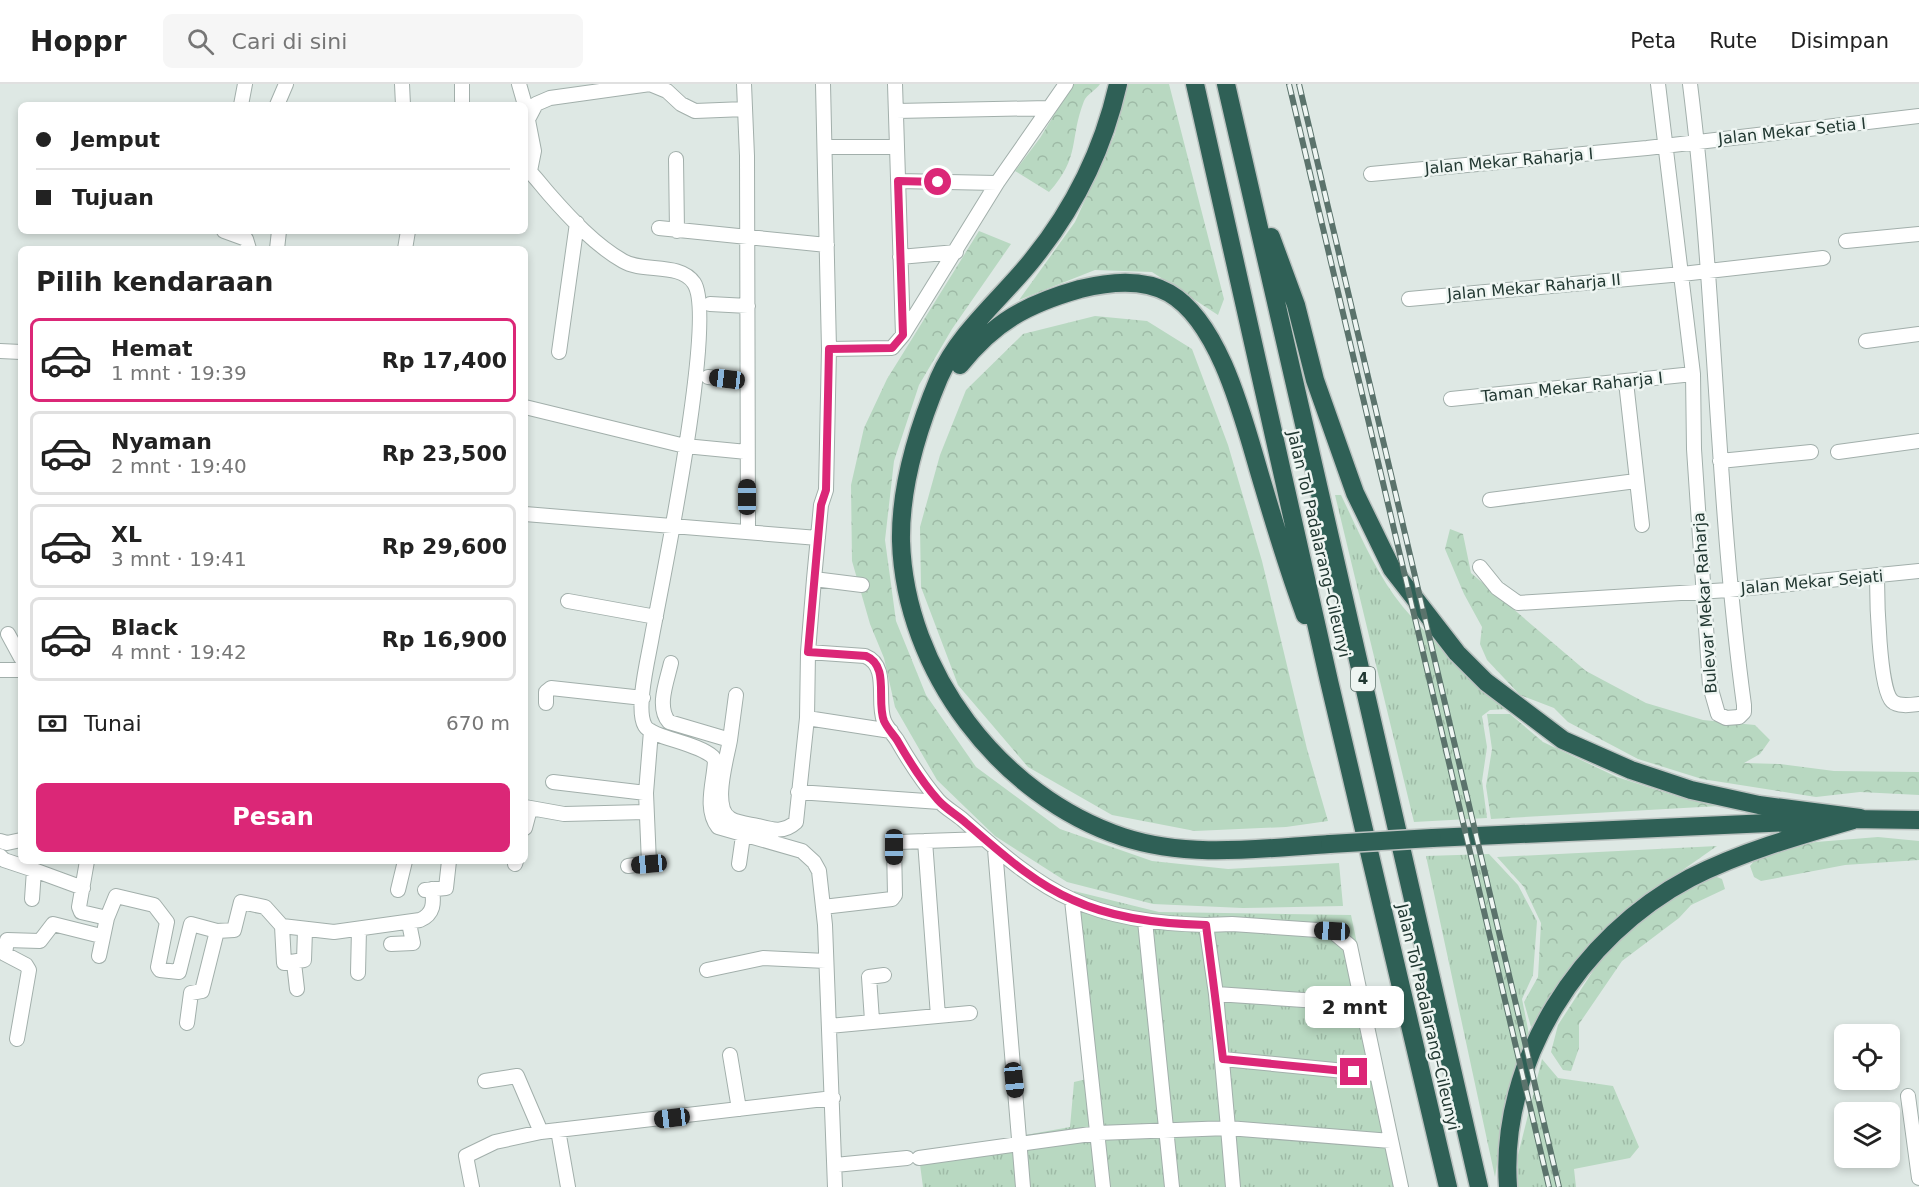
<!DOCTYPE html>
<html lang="id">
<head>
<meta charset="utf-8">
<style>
	:root { --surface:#fff; --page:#f6f6f6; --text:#222; --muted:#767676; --line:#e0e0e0; --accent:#db2777 }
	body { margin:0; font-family:"DejaVu Sans",sans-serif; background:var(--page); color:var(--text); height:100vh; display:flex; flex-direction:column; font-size:22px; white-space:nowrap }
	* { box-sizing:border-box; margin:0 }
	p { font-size:20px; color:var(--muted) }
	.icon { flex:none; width:33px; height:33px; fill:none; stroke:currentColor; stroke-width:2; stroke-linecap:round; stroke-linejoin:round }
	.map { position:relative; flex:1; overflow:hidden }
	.details { position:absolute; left:18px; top:162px; width:510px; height:618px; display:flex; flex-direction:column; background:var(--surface); border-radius:9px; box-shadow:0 3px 9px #0003 }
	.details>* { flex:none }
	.banner { position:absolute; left:18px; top:18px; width:510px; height:132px; border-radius:9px; box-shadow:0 3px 9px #0003; display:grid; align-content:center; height:132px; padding:0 18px; background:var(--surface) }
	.controls { position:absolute; left:1834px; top:940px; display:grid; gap:12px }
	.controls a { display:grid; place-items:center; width:66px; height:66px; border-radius:9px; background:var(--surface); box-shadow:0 3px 9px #0003; font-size:30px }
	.end { position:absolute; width:27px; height:27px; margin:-14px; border:8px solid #db2777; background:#fff; box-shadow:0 0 0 3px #fff }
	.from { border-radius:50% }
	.bubble { position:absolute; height:42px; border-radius:9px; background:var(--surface); box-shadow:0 3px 9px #0003; font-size:20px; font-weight:700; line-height:42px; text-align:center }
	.car { position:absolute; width:18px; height:36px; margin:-18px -9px; border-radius:8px; box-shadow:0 0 4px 2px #0007; background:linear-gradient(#222 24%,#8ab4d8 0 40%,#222 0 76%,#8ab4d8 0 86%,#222 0) }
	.banner b { display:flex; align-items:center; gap:21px; height:57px; font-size:22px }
	.banner b+b { border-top:2px solid var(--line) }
	.banner i { width:15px; height:15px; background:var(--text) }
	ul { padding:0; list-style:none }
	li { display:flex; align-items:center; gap:18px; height:84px; margin:0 12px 9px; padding:0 6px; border:3px solid var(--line); border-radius:9px }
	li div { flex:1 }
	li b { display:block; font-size:22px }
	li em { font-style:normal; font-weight:700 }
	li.current { border-color:var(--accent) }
	li>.icon { width:54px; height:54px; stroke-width:1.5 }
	h2 { padding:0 18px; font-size:27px; line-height:72px }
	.pay { display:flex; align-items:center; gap:15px; height:66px; padding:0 18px; font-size:22px }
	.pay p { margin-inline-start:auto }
	.cta { display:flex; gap:12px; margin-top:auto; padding:12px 18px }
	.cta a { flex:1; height:69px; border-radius:9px; background:var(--accent); color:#fff; font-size:24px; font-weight:700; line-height:69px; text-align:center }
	header { display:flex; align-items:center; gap:36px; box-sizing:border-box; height:84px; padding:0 30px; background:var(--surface); border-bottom:2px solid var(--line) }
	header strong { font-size:28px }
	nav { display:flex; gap:33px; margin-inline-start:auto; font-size:21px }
	.search { width:420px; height:54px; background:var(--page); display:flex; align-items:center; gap:15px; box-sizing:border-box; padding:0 21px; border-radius:9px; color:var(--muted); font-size:22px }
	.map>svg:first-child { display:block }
	.grass { fill:url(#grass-tufts) }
	.forest { fill:url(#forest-crowns) }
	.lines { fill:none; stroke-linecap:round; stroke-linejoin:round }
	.street-casing { stroke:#a2afab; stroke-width:16 }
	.highway-casing { stroke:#bcc3c1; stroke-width:21 }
	.street { stroke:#fff; stroke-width:14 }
	.highway { stroke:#2f6056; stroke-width:18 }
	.rail-casing { stroke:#5b736c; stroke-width:6 }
	.rail { stroke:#eef5f2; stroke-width:4; stroke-dasharray:11; stroke-linecap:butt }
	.highway-bridge-casing { stroke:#bcc3c1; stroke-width:21; stroke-linecap:butt }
	.highway-bridge { stroke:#2f6056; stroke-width:18 }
	.route { stroke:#db2777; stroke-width:8 }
	.labels { text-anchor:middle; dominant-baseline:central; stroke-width:5; stroke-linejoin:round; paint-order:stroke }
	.shield { fill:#eef5f2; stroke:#5e706b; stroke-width:1.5 }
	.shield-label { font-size:15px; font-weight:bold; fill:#213731 }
	.street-label { font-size:16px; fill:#213731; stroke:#eef5f2 }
</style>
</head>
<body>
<header>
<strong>Hoppr</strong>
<div class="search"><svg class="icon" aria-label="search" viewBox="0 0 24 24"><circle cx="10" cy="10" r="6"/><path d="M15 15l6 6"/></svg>Cari di sini</div>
<nav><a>Peta</a><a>Rute</a><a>Disimpan</a></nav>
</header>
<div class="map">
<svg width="1919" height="1103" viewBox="0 0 1919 1103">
	<defs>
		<pattern id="grass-tufts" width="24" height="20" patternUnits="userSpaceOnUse" patternTransform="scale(1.5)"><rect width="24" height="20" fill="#b8d8c1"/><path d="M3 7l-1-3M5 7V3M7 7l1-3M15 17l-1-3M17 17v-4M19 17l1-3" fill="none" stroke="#9ebaa6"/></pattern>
		<pattern id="forest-crowns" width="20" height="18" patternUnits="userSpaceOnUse" patternTransform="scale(1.5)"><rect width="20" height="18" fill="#b8d8c1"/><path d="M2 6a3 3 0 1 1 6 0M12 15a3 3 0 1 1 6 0" fill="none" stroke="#9ebaa6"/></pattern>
	</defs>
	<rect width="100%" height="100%" fill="#dee8e4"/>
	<path class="grass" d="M 1335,411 L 1341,411 C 1359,448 1376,490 1403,523 C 1434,560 1472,592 1508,625 L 1490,626 L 1482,632 L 1487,663 L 1482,697 L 1487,734 L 1414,738 Z
		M 1489,770 L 1518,801 L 1537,837 L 1533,891 L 1522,915 L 1529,950 L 1508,1010 L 1495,1093 L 1426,772 Z
		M 1074,807 L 1159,828 L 1351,831 L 1408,1103 L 923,1103 L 919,1073 L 954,1064 L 1070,1043 L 1074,998 L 1091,994 Z
		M 1542,975 L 1558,994 L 1613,1002 L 1639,1063 L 1630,1074 L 1574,1085 L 1576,1103 L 1518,1103 L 1518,1071 Z"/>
	<path class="forest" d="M 1073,0 L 1100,0 C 1096,6 1087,10 1084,17 C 1069,55 1081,73 1049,108 L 1015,87 L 1040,54 Z
		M 1124,0 L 1169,0 L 1224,215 L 1218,231 L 1152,188 L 1095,186 L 1019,216 L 1075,138 L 1115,50 Z
		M 979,147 L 1011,160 L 952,245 L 919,301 L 894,377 L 885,456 L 896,537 L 926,611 L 976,683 L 1060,745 L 1152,777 L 1228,785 L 1339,779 L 1343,822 L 1243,824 L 1153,820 L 1067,798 L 995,752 L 937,696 L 895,623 L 884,574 L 870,540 L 852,477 L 851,401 L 864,344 L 887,295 Z
		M 1095,232 L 1147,237 L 1192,265 L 1228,361 L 1262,477 L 1307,665 L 1328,737 L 1286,743 L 1195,747 L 1112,731 L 1028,683 L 958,601 L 921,503 L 920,443 L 940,371 L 966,306 L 1023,250 Z
		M 1450,445 L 1463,450 L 1471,489 L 1586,587 L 1646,619 L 1703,636 L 1755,641 L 1770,656 L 1760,670 L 1744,679 L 1780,680 L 1834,687 L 1919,688 L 1919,711 L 1860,708 L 1816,713 L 1702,695 L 1638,675 L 1568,638 L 1554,624 L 1520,611 L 1487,576 L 1480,560 L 1482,543 L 1464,510 L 1445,465 Z
		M 1487,630 L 1510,630 L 1543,658 L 1617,693 L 1676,712 L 1719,722 L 1491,735 L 1486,702 L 1492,665 Z
		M 1878,753 L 1919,757 L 1919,776 L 1845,781 L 1761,797 L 1754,793 L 1750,782 L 1760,770 L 1816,758 Z
		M 1717,762 L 1647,811 L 1586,864 L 1531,943 L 1524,918 L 1538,893 L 1541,839 L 1524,803 L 1497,773 Z
		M 1712,791 L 1722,795 L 1725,805 L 1691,821 L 1679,834 L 1622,877 L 1579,940 L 1579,964 L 1571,987 L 1563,986 L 1551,968 L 1558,941 L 1615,853 L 1697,797 Z"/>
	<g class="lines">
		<defs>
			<path id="street" d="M 402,0 L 403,21
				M 519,0 L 525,21
				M 744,0 L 747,72 L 748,447
				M 1658,0 L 1693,290 L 1694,365 L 1710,602 L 1718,630 L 1726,634 L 1739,633 L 1744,628 L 1744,621 C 1716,415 1716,206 1690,0
				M 241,21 L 245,0
				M 277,21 L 286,0
				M 462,21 L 462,0
				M 896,27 L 1048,24
				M 527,31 L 534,67 L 530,87
				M 525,41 L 536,20 L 550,14 L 650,0 L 667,7 L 681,20 L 695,27 L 745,25
				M 825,63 L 897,63
				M 676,75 L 677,147
				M 525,83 C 534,91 541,101 549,110 C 570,134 595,161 623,177 C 643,189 680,178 694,199 C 717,233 662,498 652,552 C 649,571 635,625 645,642 C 652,654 696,658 713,673 L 715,677 C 714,698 704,725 718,743 L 802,767 L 814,778 L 819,787 L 825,841 L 835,1103
				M 1371,90 L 1647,64 L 1919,32
				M 898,97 L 997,99
				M 659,144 L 827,161
				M 224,147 L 246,155 L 249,165
				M 1846,157 L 1919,150
				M 277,165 L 279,147
				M 405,165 L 408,147
				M 900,173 L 956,168
				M 1409,215 L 1682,190 L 1823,174
				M 710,220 L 748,222
				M 903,251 L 997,99 L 1066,0
				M 1866,257 L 1919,250
				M 829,265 L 892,264 L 903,251 L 895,0
				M 0,267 L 21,268
				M 559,268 L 577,139
				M 708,293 L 747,297
				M 1626,298 L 1642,441
				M 1451,315 L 1693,290
				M 525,323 L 685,362 L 747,368
				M 1838,368 L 1919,357
				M 1720,377 L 1811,368
				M 1490,416 L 1636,397
				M 525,430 L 818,454
				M 1480,483 L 1497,504 L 1518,519 L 1729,506 L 1919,487
				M 1877,493 C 1877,514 1879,605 1892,617 C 1898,623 1911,621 1919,620
				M 814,495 L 862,501
				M 568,517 L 656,533
				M 8,550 L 21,574
				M 808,568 L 865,572 C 890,582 876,617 884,637 C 887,644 893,650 897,656 C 909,677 922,697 938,716 C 945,724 955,729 963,736 C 996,765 1032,798 1073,816 C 1114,835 1162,840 1206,841 L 1216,910 L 1228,1044 L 1098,1049 L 919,1074
				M 671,579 C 667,597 656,623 669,638 L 730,656 C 727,674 711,725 731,735 C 738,739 749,740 758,742 C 773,746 784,749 796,738 L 807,634 L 808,568 L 814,495 L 821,421 L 826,406 L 829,265 L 823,0
				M 0,586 L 21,586
				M 546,619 L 546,608 L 551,604 L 643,614
				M 807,634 L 891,647
				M 730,656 L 736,611
				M 553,698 L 646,709
				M 798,708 L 940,718
				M 525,723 L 564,730 L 646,728
				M 525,744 L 530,725
				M 0,757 L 7,759 L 21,756
				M 995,765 L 1023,1103
				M 0,772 L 4,776 L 34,786
				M 87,777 L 79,823 L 81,828 L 107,834 L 99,872
				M 515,780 L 516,777
				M 739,780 L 743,752
				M 628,782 L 649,779 L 646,709 L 651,647
				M 398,806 L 405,777
				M 425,806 L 446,804 L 449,777
				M 32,815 L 34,786 L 83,804
				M 1072,816 L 1103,1103
				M 823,823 L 892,815 L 895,811 L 894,761 L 899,758 L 925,757
				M 107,834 L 116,812 L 154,821 L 167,838 L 158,883 L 160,886 L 179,888 L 191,840 L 217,847
				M 1145,837 L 1172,1103
				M 1206,841 L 1232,840 L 1332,847 L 1350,862 L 1401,1103
				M 282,842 L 284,879 L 304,876 L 305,846
				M 391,860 L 413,859 L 409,839
				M 294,879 L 297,905
				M 707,886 L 763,874 L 826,877
				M 358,889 L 359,845
				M 1216,910 L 1362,920
				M 938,932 L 925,757 L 985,755
				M 872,936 L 869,893 L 884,891
				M 187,939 L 191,909 L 202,907 L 217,847 L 234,846 L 241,818 L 265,823 L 282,842 L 334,848 L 420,836 C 434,830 434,819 432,805
				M 829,942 L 970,929
				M 17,955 L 29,886 L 26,881 L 5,870 L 7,856 L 40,857 L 53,840 L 101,852
				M 730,971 L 739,1025
				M 1223,975 L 1375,990
				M 485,997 L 517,992 L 541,1048
				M 1908,1012 L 1919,1094
				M 558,1046 L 568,1103
				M 835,1081 L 907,1074
				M 472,1103 L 466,1072 L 495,1058 L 541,1048 L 833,1014
				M 1233,1103 L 1228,1044 L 1391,1057"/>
			<path id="highway" d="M 1118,0 C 1103,66 1075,123 1033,175 C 1003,213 959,248 939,294 C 918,344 900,401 901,457 C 905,587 1000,712 1123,753 C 1190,775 1262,764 1330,760
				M 1195,0 L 1329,597 L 1448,1103
				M 1226,0 L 1479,1103
				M 1271,153 L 1296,221 L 1315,296 L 1355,409 L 1392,485 L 1457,569 L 1486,598 L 1563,656 L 1631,686 L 1691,706 L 1759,721 L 1860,734
				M 960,281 C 994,238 1027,220 1080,205 C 1109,198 1142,194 1169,209 C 1223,240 1246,346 1263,401 C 1276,445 1289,488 1305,531
				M 1849,735 L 1919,736
				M 1432,754 L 1815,737
				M 1508,1103 C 1499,977 1580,852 1690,794 C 1741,768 1797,752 1853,736"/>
		</defs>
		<use href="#street" class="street-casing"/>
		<use href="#highway" class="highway-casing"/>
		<use href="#street" class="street"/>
		<use href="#highway" class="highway"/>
		<defs>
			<path id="rail" d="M 1289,0 L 1549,1103
				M 1299,0 L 1559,1103"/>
		</defs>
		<use href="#rail" class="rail-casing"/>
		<use href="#rail" class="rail"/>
		<defs>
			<path id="highway-bridge" d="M 1330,760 L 1432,754"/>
		</defs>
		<use href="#highway-bridge" class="highway-bridge-casing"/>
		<use href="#highway-bridge" class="highway-bridge"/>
	</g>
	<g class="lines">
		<path class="route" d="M 938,98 L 898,97 L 903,251 L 892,264 L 829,265 L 826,406 L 821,421 L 808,568 L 866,572 C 890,582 876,617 884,637 C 887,644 893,650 897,656 C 909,677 922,698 938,716 C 946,725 957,731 966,739 C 999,767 1033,799 1073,816 C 1114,835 1162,840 1206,841 L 1223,975 L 1354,988"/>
	</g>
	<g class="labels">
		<rect class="shield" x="1351" y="583" width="24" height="24" rx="4.5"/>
		<g class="shield-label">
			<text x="1363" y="595">4</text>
		</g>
		<g class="street-label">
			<text transform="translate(1792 47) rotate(-6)">Jalan Mekar Setia I</text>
			<text transform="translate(1509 77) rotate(-5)">Jalan Mekar Raharja I</text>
			<text transform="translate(1534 203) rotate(-5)">Jalan Mekar Raharja II</text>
			<text transform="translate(1572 303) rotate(-6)">Taman Mekar Raharja I</text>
			<text transform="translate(1319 460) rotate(77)">Jalan Tol Padalarang–Cileunyi</text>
			<text transform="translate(1812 498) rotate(-5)">Jalan Mekar Sejati</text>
			<text transform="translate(1705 519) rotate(-94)">Bulevar Mekar Raharja</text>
			<text transform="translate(1428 933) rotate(77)">Jalan Tol Padalarang–Cileunyi</text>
		</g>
	</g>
</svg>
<div class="controls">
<a><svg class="icon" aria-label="locate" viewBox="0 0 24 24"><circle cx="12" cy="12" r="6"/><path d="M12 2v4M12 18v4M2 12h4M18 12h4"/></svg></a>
<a><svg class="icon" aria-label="layers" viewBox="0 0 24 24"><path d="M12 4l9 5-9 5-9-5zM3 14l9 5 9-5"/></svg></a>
</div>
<i class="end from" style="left:938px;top:98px"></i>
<i class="end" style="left:1354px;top:988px"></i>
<div class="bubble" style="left:1305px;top:902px;width:99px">2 mnt</div>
<i class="car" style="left:727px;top:295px;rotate:277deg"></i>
<i class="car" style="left:747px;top:413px;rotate:0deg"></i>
<i class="car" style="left:894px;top:763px;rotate:180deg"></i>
<i class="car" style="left:649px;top:780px;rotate:265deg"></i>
<i class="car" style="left:1332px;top:847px;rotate:273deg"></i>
<i class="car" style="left:1014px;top:996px;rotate:174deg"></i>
<i class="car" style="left:672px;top:1034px;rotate:263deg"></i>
<div class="banner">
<b><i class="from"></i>Jemput</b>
<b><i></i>Tujuan</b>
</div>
<section class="details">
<h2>Pilih kendaraan</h2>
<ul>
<li class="current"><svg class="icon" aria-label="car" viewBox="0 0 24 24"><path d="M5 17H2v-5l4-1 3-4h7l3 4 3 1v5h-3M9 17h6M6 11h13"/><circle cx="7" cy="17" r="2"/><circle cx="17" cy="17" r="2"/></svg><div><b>Hemat</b><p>1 mnt · 19:39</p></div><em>Rp 17,400</em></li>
<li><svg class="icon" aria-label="car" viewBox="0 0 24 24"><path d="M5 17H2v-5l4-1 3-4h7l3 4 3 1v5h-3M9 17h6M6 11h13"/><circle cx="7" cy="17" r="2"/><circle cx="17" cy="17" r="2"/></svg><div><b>Nyaman</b><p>2 mnt · 19:40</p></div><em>Rp 23,500</em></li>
<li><svg class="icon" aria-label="car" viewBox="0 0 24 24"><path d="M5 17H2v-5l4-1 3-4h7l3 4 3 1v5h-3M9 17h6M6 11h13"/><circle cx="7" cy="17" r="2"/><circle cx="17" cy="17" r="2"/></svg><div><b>XL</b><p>3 mnt · 19:41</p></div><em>Rp 29,600</em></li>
<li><svg class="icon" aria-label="car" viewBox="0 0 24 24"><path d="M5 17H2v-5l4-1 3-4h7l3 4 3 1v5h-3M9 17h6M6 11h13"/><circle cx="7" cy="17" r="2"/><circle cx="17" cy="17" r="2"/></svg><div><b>Black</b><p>4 mnt · 19:42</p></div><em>Rp 16,900</em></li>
</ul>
<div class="pay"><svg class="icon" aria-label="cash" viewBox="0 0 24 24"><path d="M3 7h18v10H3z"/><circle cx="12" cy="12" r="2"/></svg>Tunai<p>670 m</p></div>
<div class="cta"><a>Pesan</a></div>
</section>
</div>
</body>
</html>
